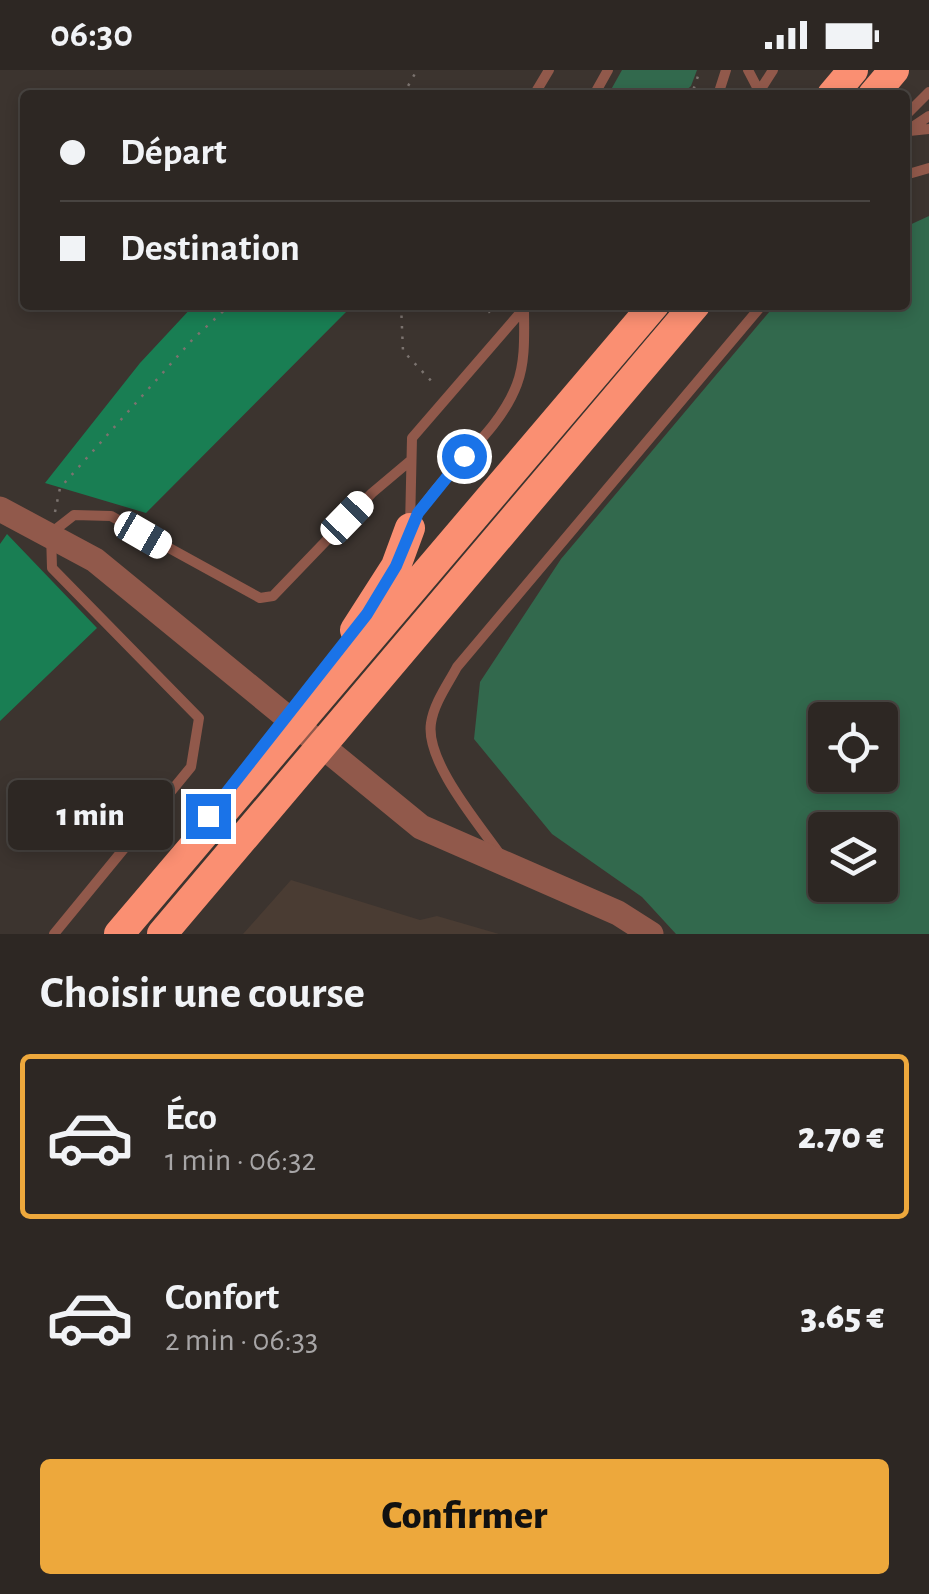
<!DOCTYPE html>
<html lang="fr">
<head>
<meta charset="utf-8">
<style>
	:root { --surface:#2d2723; --page:#393330; --text:#f1f3f6; --muted:#a7a5a6; --line:#484441; --accent:#eda83c }
	body { margin:0; font-family:"Alegreya Sans",sans-serif; background:var(--page); color:var(--text); height:100vh; display:flex; flex-direction:column; font-size:38px; white-space:nowrap }
	* { box-sizing:border-box; margin:0 }
	p { font-size:32px; color:var(--muted) }
	.icon { flex:none; width:55px; height:55px; fill:none; stroke:currentColor; stroke-width:2; stroke-linecap:round; stroke-linejoin:round }
	.map { position:relative; height:864px; overflow:hidden }
	.details { display:flex; flex-direction:column; background:var(--surface); flex:1 }
	.details>* { flex:none }
	.banner { position:absolute; left:20px; top:20px; width:890px; height:220px; border-radius:10px; box-shadow:0 5px 15px #0003,0 0 0 2px var(--line); display:grid; align-content:center; height:220px; padding:0 40px; background:var(--surface) }
	.controls { position:absolute; left:808px; top:632px; display:grid; gap:20px }
	.controls a { display:grid; place-items:center; width:90px; height:90px; border-radius:10px; background:var(--surface); box-shadow:0 5px 15px #0003,0 0 0 2px var(--line); font-size:50px }
	.end { position:absolute; width:45px; height:45px; margin:-22px; border:12px solid #1a73e8; background:#fff; box-shadow:0 0 0 5px #fff }
	.from { border-radius:50% }
	.bubble { position:absolute; height:70px; border-radius:10px; background:var(--surface); box-shadow:0 5px 15px #0003,0 0 0 2px var(--line); font-size:32px; font-weight:800; line-height:70px; text-align:center }
	.car { position:absolute; width:30px; height:60px; margin:-30px -15px; border-radius:12px; box-shadow:0 0 8px 2px #0007; background:linear-gradient(#fff 24%,#345 0 40%,#fff 0 76%,#345 0 86%,#fff 0) }
	.banner b { display:flex; align-items:center; gap:35px; height:95px; font-size:38px }
	.banner b+b { border-top:2px solid var(--line) }
	.banner i { width:25px; height:25px; background:var(--text) }
	ul { padding:0; list-style:none }
	li { display:flex; align-items:center; gap:30px; height:165px; margin:0 20px 15px; padding:0 20px; border:5px solid transparent; border-radius:10px }
	li div { flex:1 }
	li b { display:block; font-size:38px }
	li em { font-style:normal; font-weight:800 }
	li.selected { border-color:var(--accent) }
	li>.icon { width:90px; height:90px; stroke-width:1.5 }
	h2 { padding:0 40px; font-size:45px; line-height:120px }
	.primary-button { display:flex; gap:20px; margin-top:auto; padding:20px 40px }
	.primary-button a { flex:1; height:115px; border-radius:10px; background:var(--accent); color:#111; font-size:40px; font-weight:800; line-height:115px; text-align:center }
	.status { display:flex; justify-content:space-between; align-items:center; height:70px; padding:0 50px; background:var(--surface); direction:ltr }
	.status svg { height:28px; fill:currentColor }
	.map>svg:first-child { display:block }
	.built { fill:#4a3c33 }
	.green { fill:#32694d; fill-rule:evenodd }
	.forest { fill:#197e53 }
	.lines { fill:none; stroke-linecap:round; stroke-linejoin:round }
	.path { stroke:#7b736f; stroke-width:2.5; stroke-dasharray:2.5 8; stroke-linecap:butt }
	.service { stroke:#91594b; stroke-width:10 }
	.tertiary { stroke:#91594b; stroke-width:25 }
	.motorway { stroke:#fa8f72; stroke-width:30 }
	.route { stroke:#1a73e8; stroke-width:12 }
</style>
</head>
<body>
<div class="status"><b>06:30</b><svg viewBox="0 0 49 12"><path d="M0 12V9h3v3zM5 12V6h3v6zM10 12V3h3v9zM15 12V0h3v12zM26 1h20v11H26zM47 4h2v5h-2z"/></svg></div>
<div class="map">
<svg width="929" height="864" viewBox="0 0 929 864">
	<rect width="100%" height="100%" fill="#3c342f"/>
	<path class="built" d="M 291,810 L 420,850 L 437,846 L 499,864 L 243,864 Z"/>
	<path class="green" d="M 622,0 L 697,0 L 691,16 L 681,25 L 608,25 Z
		M 929,146 L 929,864 L 676,864 L 642,827 L 552,764 L 474,669 L 480,612 L 561,489 L 775,235 L 905,235 L 905,157 ZM 880,650 L 880,705 L 825,705 L 825,650 ZM 880,760 L 880,815 L 825,815 L 825,760 Z"/>
	<path class="forest" d="M 194,235 L 353,235 L 146,443 L 45,413 L 140,293 Z
		M 7,464 L 97,558 L 0,651 L 0,474 Z"/>
	<g class="lines">
		<path class="path" d="M 403,25 L 417,0
			M 685,25 L 694,18 L 700,0
			M 401,235 L 403,281 L 436,316
			M 481,235 L 489,242 L 494,235
			M 55,442 L 60,418 L 193,269 L 230,235"/>
		<path class="service" d="M 748,0 L 759,21
			M 534,25 L 549,0
			M 594,25 L 608,0
			M 718,25 L 726,0
			M 757,25 L 773,0
			M 905,46 L 929,22
			M 909,61 L 929,59
			M 905,62 L 929,46
			M 905,105 L 929,98
			M 413,453 C 439,402 497,368 517,314 C 526,290 524,262 524,236
			M 410,457 L 412,368 L 527,235
			M 499,783 C 478,753 425,691 431,653 C 434,633 448,614 457,597 L 762,235
			M 54,864 L 191,697 L 199,648 L 52,498 L 51,463 L 74,445 L 111,446 L 260,528 L 273,526 L 372,423 L 410,391"/>
		<path class="tertiary" d="M 0,439 L 95,490 L 421,757 L 618,843 L 651,864"/>
		<path class="motorway" d="M 832,25 L 853,0
			M 873,25 L 894,0
			M 355,560 L 396,496 L 410,458
			M 119,864 L 654,235
			M 162,864 L 695,235"/>
	</g>
	<g class="lines">
		<path class="route" d="M 208,746 L 367,544 L 396,496 L 418,443 L 464,386"/>
	</g>
</svg>
<div class="controls">
<a><svg class="icon" aria-label="locate" viewBox="0 0 24 24"><circle cx="12" cy="12" r="6"/><path d="M12 2v4M12 18v4M2 12h4M18 12h4"/></svg></a>
<a><svg class="icon" aria-label="layers" viewBox="0 0 24 24"><path d="M12 4l9 5-9 5-9-5zM3 14l9 5 9-5"/></svg></a>
</div>
<i class="end from" style="left:464px;top:386px"></i>
<i class="end" style="left:208px;top:746px"></i>
<div class="bubble" style="left:8px;top:710px;width:165px">1 min</div>
<i class="car" style="left:347px;top:448px;rotate:44deg"></i>
<i class="car" style="left:143px;top:465px;rotate:120deg"></i>
<div class="banner">
<b><i class="from"></i>Départ</b>
<b><i></i>Destination</b>
</div>
</div>
<section class="details">
<h2>Choisir une course</h2>
<ul>
<li class="selected"><svg class="icon" aria-label="car" viewBox="0 0 24 24"><path d="M5 17H2v-5l4-1 3-4h7l3 4 3 1v5h-3M9 17h6M6 11h13"/><circle cx="7" cy="17" r="2"/><circle cx="17" cy="17" r="2"/></svg><div><b>Éco</b><p>1 min · 06:32</p></div><em>2.70 €</em></li>
<li><svg class="icon" aria-label="car" viewBox="0 0 24 24"><path d="M5 17H2v-5l4-1 3-4h7l3 4 3 1v5h-3M9 17h6M6 11h13"/><circle cx="7" cy="17" r="2"/><circle cx="17" cy="17" r="2"/></svg><div><b>Confort</b><p>2 min · 06:33</p></div><em>3.65 €</em></li>
</ul>
<div class="primary-button"><a>Confirmer</a></div>
</section>
</body>
</html>
